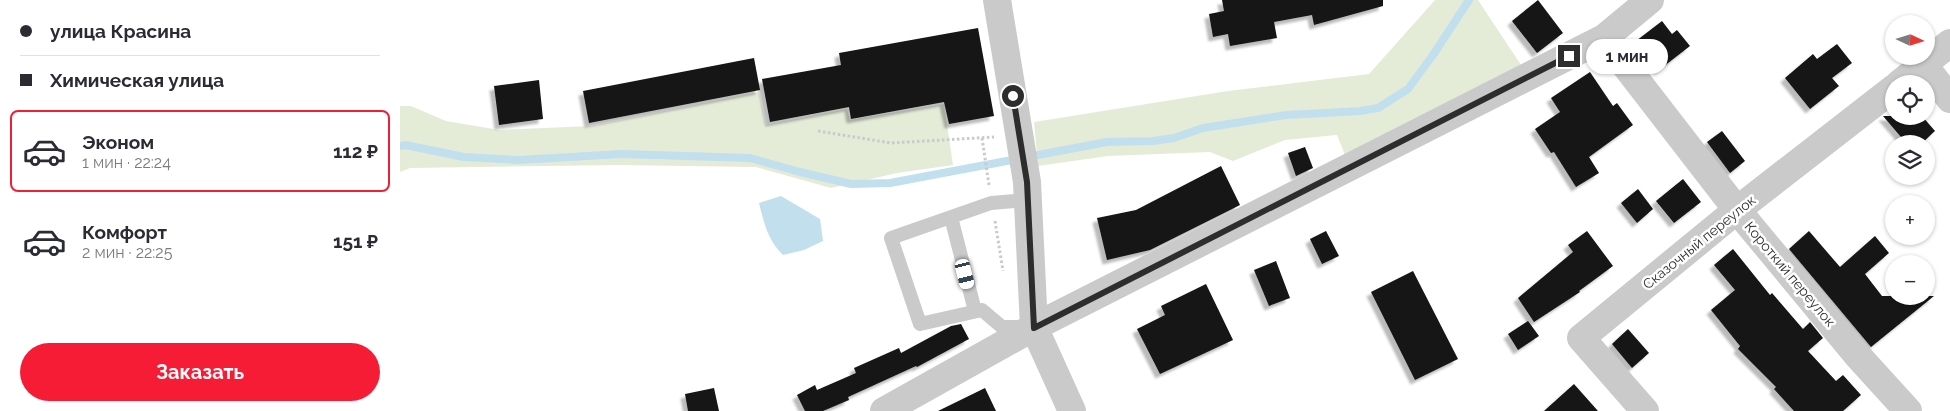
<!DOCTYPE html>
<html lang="ru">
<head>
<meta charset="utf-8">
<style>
	:root { --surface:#fff; --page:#f7f7f7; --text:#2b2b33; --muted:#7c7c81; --line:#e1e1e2; --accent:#f71c35 }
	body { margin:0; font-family:Raleway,sans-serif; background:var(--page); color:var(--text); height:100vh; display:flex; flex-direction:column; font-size:19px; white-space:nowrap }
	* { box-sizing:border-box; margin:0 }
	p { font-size:16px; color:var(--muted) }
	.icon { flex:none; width:28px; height:28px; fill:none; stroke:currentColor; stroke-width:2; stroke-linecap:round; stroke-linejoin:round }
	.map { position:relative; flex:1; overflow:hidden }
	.sheet { display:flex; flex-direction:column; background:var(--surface); width:400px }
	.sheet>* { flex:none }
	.top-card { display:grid; align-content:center; height:110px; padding:0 20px; background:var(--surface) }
	.needle { width:32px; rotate:94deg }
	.tools { position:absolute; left:1485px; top:15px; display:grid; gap:10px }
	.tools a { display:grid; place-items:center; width:50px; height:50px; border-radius:50%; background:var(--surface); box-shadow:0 1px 4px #0004; font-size:25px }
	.end { position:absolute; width:22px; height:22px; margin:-11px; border:6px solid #2d2d2d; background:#fff; box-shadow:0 0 0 2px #fff }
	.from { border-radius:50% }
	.bubble { position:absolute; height:35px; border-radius:18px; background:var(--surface); box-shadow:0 1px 4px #0004; font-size:16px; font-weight:700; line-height:35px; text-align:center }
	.car { position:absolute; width:15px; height:30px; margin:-15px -8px; border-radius:6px; box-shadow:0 0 4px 1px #0007; background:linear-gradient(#fff 24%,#345 0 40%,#fff 0 76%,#345 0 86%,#fff 0) }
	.top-card b { display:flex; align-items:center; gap:18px; height:48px; font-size:19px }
	.top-card b+b { border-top:1px solid var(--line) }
	.top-card i { width:12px; height:12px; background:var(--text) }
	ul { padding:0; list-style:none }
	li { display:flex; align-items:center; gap:15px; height:82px; margin:0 10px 8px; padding:0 10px; border:2px solid transparent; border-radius:8px }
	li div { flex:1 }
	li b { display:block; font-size:19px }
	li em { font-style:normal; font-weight:700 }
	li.selected { border-color:var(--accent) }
	li>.icon { width:45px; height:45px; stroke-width:1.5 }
	.button { display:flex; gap:10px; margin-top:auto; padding:10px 20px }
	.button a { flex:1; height:58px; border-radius:30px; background:var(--accent); color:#fff; font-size:20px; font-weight:700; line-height:58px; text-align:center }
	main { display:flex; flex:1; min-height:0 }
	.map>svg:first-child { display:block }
	.green { fill:#e4ecd8 }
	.water { fill:#c2dfee }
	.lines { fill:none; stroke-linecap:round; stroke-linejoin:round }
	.stream { stroke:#c2dfee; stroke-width:8 }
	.building { fill:#141414; filter:url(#shadow) }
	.path { stroke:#cacaca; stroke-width:3; stroke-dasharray:2.5 2.5; stroke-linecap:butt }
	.lane { stroke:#cacaca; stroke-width:14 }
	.street { stroke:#cacaca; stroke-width:28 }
	.route { stroke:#2d2d2d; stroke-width:6 }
	.labels { text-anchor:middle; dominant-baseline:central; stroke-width:5; stroke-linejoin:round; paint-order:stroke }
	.street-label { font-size:14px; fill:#2d2d2d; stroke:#fff }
</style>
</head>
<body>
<main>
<section class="sheet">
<div class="top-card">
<b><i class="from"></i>улица Красина</b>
<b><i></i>Химическая улица</b>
</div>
<ul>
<li class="selected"><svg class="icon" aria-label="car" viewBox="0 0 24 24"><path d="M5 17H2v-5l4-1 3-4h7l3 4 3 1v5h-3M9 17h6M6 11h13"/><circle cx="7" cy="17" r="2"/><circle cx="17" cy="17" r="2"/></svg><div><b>Эконом</b><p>1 мин · 22:24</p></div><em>112 ₽</em></li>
<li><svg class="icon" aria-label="car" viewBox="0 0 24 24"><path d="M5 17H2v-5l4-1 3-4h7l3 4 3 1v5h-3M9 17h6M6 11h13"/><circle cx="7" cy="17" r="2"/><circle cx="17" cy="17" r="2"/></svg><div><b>Комфорт</b><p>2 мин · 22:25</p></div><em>151 ₽</em></li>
</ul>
<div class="button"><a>Заказать</a></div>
</section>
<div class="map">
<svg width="1550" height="411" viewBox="0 0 1550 411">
	<defs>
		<filter id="shadow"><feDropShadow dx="-4.5" dy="4.5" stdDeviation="1" flood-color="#0004"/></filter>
	</defs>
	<rect width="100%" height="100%" fill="#fff"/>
	<path class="green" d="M 1035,0 L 1078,0 L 1125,71 L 947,160 L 937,135 L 885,140 L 833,161 L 810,152 L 708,156 L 638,166 L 634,122 L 828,91 L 969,74 Z
		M 359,92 L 366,125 L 447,109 L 450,120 L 544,104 L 553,165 L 497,173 L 431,188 L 356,167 L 218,165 L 10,168 L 0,172 L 0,106 L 11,106 L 46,121 L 99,130 L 191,126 Z"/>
	<path class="water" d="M 381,196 L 420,219 L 423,241 L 404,250 L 383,255 C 368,241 364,223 359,203 Z"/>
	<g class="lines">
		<path class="stream" d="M 0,146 L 5,145 L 64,157 L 118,160 L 222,154 L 350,158 L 400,172 L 451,184 L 490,183 L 707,142 L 753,141 L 774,138 L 803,128 L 886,115 L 960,111 L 978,108 L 1008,89 L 1033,55 L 1069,0"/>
	</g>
	<path class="building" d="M 822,0 L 983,0 L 983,6 L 914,25 L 912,15 L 874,22 L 877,38 L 830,46 L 828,34 L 813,37 L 809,14 L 824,11 Z
		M 1138,0 L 1163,33 L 1137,53 L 1112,21 Z
		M 1262,21 L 1272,34 L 1277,30 L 1290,46 L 1259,70 L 1236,41 Z
		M 578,28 L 594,116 L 549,124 L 544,102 L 451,119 L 449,107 L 370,122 L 362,79 L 441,65 L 439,53 Z
		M 1437,44 L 1452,63 L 1432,78 L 1439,86 L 1410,109 L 1385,78 L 1413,54 L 1417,59 Z
		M 354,58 L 360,90 L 189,123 L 183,91 Z
		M 1190,72 L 1213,106 L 1217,103 L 1233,125 L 1189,157 L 1199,173 L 1176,187 L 1154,152 L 1151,153 L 1135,129 L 1160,112 L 1151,98 Z
		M 139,80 L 143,119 L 99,125 L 94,86 Z
		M 1483,116 L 1522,116 L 1535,131 L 1521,144 L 1507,144 Z
		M 1322,131 L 1345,161 L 1330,173 L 1307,142 Z
		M 905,147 L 913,168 L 896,176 L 888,153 Z
		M 821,166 L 840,205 L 750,250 L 707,260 L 697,218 L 736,210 Z
		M 1283,179 L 1301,202 L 1274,223 L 1256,201 Z
		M 1238,189 L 1253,209 L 1237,223 L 1221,203 Z
		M 926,231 L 939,256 L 922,264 L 910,239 Z
		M 1187,231 L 1213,266 L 1179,291 L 1180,292 L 1134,322 L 1118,298 L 1173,252 L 1168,245 Z
		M 1409,231 L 1440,267 L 1475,236 L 1489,253 L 1465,274 L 1482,296 L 1534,296 L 1471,347 L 1389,249 Z
		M 1333,249 L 1370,295 L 1372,293 L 1403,329 L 1410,322 L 1423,338 L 1408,351 L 1436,381 L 1443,375 L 1461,395 L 1443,411 L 1394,411 L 1374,389 L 1376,387 L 1338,349 L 1340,346 L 1311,310 L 1335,290 L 1314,265 Z
		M 876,261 L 890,298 L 869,306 L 854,270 Z
		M 1013,271 L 1058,359 L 1015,380 L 971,292 Z
		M 806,284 L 833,340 L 760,374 L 737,329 L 765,315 L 761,306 Z
		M 1128,321 L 1139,336 L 1118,350 L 1108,334 Z
		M 561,324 L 569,339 L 517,367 L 516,366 L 448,397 L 449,400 L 423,411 L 405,411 L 397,395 L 415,385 L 417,390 L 456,373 L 454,368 L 499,348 L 501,353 L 551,326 Z
		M 1228,329 L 1249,353 L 1232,368 L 1212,344 Z
		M 1174,384 L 1198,411 L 1144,411 Z
		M 314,388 L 319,411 L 288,411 L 285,394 Z
		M 585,388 L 596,411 L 538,411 Z"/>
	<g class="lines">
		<path class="path" d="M 418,131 L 491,143 L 594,137
			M 582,138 L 589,185
			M 595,221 L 603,271"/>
		<path class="lane" d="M 551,217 L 575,311
			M 624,327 L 602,327 L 582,310 L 520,324 L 491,238 L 591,203 L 628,200"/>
		<path class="street" d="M 597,0 L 627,182 L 634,327 L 672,411
			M 1204,38 L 1337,210 L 1458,356 L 1508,411
			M 1524,65 L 1550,99
			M 1499,84 L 1550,43
			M 484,411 L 634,327 L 1204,38 L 1250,0
			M 1245,411 L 1181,338 L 1337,210 L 1494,88"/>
	</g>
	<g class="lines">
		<path class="route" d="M 613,96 L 627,182 L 634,328 L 1169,56"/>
	</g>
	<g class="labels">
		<g class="street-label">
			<text transform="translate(1299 242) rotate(-39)">Сказочный переулок</text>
			<text transform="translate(1390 274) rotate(50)">Короткий переулок</text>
		</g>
	</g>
</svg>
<div class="tools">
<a><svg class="needle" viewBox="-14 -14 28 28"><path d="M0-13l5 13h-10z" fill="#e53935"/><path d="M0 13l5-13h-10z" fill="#7c7c81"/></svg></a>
<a><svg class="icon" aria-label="locate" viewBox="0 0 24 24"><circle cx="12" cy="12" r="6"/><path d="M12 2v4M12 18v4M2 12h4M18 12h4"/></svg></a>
<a><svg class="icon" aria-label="layers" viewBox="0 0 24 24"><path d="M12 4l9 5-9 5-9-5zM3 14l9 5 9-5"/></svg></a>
<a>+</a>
<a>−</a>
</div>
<i class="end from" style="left:613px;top:96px"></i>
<i class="end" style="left:1169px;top:56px"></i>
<div class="bubble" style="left:1186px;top:39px;width:82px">1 мин</div>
<i class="car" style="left:565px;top:274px;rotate:166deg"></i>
</div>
</main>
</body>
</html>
